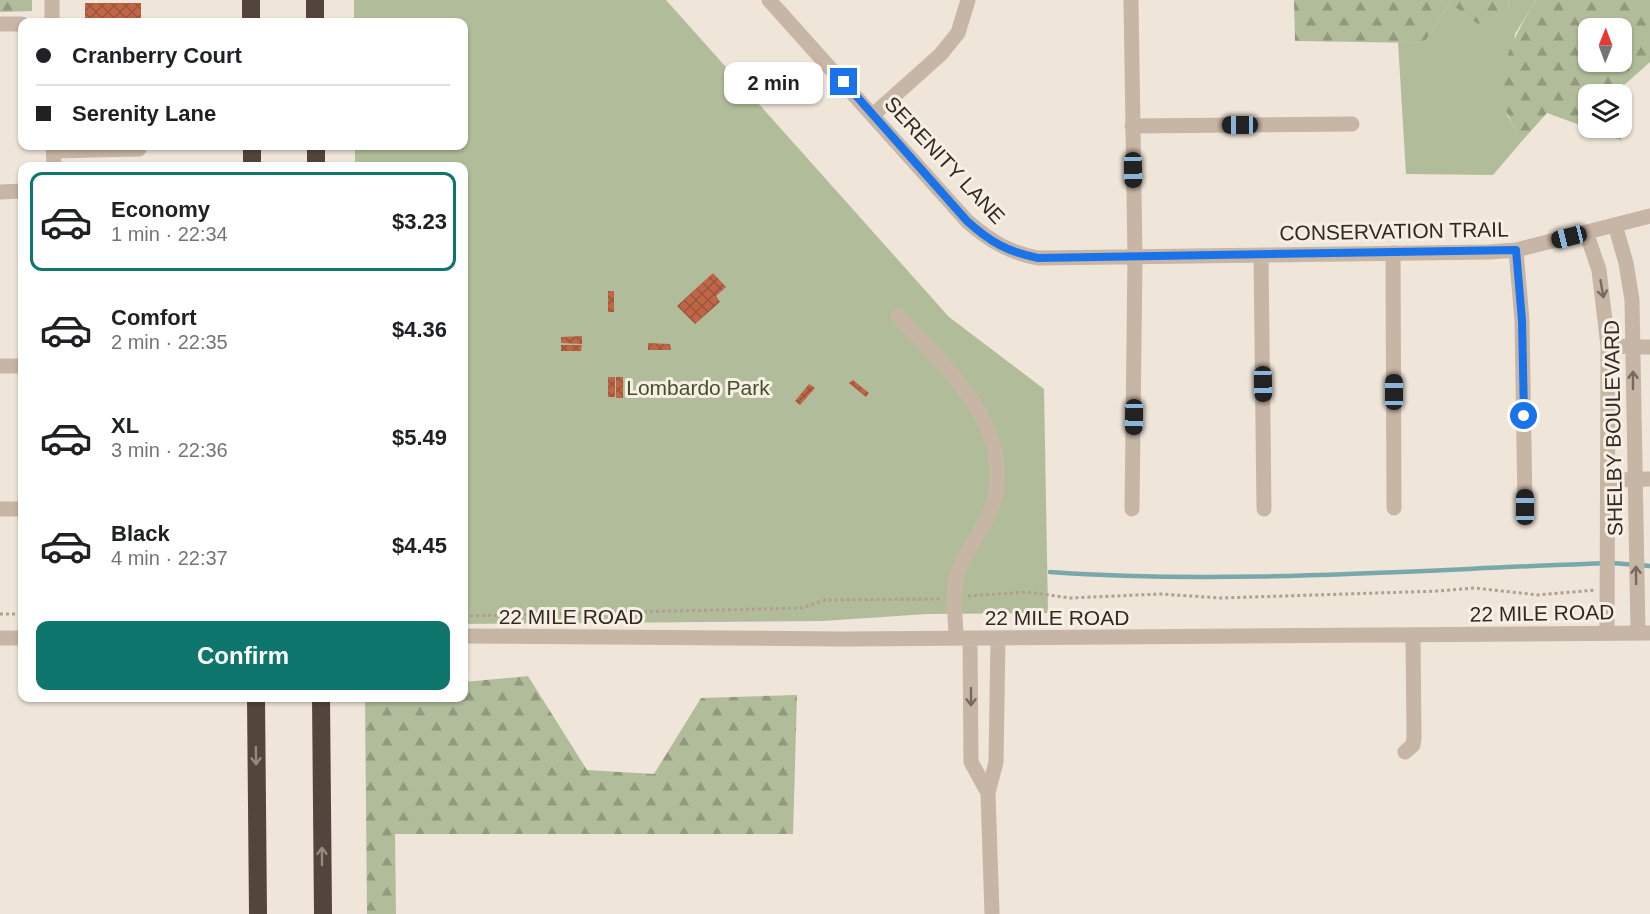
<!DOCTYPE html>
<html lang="en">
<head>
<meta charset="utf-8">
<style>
	:root { --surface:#fff; --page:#f6f6f6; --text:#202124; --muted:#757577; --line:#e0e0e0; --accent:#0f766e }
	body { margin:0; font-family:Arial,sans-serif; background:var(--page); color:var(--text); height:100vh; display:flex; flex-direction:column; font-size:22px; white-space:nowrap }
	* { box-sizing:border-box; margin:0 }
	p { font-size:20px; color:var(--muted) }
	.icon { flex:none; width:33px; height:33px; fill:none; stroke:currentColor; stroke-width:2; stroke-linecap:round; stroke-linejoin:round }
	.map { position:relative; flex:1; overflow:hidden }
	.drawer { position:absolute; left:18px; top:162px; width:450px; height:540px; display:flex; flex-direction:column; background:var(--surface); border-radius:12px; box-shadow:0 2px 4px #0004 }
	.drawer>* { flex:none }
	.hud { position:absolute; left:18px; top:18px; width:450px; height:132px; border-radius:12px; box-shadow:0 2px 4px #0004; display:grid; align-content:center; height:132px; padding:0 18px; background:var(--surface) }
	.needle { width:39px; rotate:1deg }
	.fabs { position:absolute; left:1578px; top:18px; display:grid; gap:12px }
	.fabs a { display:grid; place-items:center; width:54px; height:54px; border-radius:12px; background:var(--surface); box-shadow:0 2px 4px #0004; font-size:30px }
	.end { position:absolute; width:27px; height:27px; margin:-14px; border:8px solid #1a73e8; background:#fff; box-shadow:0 0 0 3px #fff }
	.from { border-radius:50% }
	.bubble { position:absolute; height:42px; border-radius:12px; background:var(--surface); box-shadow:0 2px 4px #0004; font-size:20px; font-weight:600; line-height:42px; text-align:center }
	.car { position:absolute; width:18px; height:36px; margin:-18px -9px; border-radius:8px; box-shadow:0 0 4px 2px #0007; background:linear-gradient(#222 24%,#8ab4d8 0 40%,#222 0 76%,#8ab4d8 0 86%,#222 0) }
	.hud b { display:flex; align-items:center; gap:21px; height:57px; font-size:22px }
	.hud b+b { border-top:2px solid var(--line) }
	.hud i { width:15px; height:15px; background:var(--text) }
	ul { padding:10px 0 0; list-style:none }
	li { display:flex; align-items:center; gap:18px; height:99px; margin:0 12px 9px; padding:0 6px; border:3px solid transparent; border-radius:12px }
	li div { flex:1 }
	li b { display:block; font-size:22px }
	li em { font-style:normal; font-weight:600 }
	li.selected { border-color:var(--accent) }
	li>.icon { width:54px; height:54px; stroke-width:1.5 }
	.button { display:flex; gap:12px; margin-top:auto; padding:12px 18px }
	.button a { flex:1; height:69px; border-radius:12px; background:var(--accent); color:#fff; font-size:24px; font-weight:600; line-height:69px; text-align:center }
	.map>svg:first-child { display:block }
	.green { fill:#b1bd9a }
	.forest { fill:url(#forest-firs); fill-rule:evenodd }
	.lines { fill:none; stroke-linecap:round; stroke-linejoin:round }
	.stream { stroke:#79a8ab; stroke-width:4.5 }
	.building { fill:url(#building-cross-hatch) }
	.path { stroke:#b29f90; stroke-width:3; stroke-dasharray:3 3; stroke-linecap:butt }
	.minor { stroke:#c7b5a5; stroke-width:15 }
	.highway { stroke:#53453e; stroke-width:18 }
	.oneway { stroke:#76695f }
	.oneway2 { stroke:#958980 }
	.route { stroke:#1a73e8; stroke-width:8 }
	.labels { text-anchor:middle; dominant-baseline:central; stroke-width:6; stroke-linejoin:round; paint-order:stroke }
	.street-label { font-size:21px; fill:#332a26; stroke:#f8efe4 }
	.park-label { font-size:21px; fill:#42502b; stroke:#f8efe4 }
</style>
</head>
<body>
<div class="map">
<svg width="1650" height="914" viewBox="0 0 1650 914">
	<defs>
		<pattern id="forest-firs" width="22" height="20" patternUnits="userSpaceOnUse" patternTransform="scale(1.5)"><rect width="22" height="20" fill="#b1bd9a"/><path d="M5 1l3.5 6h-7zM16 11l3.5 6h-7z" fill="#919a7d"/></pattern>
		<pattern id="building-cross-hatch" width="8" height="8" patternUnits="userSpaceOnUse" patternTransform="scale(1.5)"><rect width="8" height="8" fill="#bf6647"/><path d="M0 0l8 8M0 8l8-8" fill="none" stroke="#9c543b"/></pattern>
	</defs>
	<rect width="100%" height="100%" fill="#efe5d9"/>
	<path class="green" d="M 354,0 L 666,0 L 949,317 L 1044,389 L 1048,613 L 927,614 L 823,621 L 464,624 L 464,166 L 355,166 L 355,146 L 464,146 L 464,22 L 354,22 Z
		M 1509,0 L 1536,0 L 1515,34 L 1507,115 L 1522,141 L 1493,175 L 1406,174 L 1398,42 L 1424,43 L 1450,3 L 1508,9 Z"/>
	<path class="forest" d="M 0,0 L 32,0 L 32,11 L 0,12 Z
		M 1294,0 L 1509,0 L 1508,9 L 1478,24 L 1450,3 L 1424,43 L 1295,41 Z
		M 1536,0 L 1650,0 L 1650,62 L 1623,86 L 1622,120 L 1622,94 L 1588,94 L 1588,128 L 1621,128 L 1621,140 L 1547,113 L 1522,141 C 1512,124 1503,109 1501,90 C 1498,65 1523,21 1536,0 ZM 1622,28 L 1622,62 L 1588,62 L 1588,28 Z
		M 528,676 L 587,770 L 654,774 L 701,698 L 797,695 L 793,834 L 395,834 L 396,914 L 367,914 L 365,698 L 464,698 L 464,682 Z"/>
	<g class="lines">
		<path class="stream" d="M 1050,572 C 1237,585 1425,569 1612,563 L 1650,566"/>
	</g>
	<path class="building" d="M 85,3 L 141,3 L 141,22 L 85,22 Z
		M 713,273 L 726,287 L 716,296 L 720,302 L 695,324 L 677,306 Z
		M 608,291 L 614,291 L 614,312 L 608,312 Z
		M 582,336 L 582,344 L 561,343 L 561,337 Z
		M 648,343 L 670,344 L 671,350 L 648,350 Z
		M 561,345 L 582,345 L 581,351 L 561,351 Z
		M 608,377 L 615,377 L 615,397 L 608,397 Z
		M 616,377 L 623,377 L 623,398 L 616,398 Z
		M 853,380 L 869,393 L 866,397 L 849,383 Z
		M 809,384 L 815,388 L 800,405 L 795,401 Z"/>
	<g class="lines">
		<path class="path" d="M 968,596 L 1027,592 L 1070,598 L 1160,594 L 1221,598 L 1439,591 L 1475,588 L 1538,595 L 1595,590
			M 0,614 L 22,614
			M 464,616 L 802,608 L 825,600 L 940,599"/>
		<path class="minor" d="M 52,0 L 52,22
			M 769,0 L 967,221 C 990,241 1008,252 1038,258 L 1489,252 L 1516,250 L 1650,216
			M 1131,0 L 1135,257 L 1132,509
			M 0,24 L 22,24
			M 874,114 L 940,55 L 958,33 L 968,0
			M 1132,126 L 1352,124
			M 53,146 L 54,166
			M 54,151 L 139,149
			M 0,192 L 22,191
			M 1615,225 L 1626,263 L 1632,300 L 1638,633
			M 1586,232 L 1599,270 L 1608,346 L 1607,633
			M 1516,250 L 1522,320 L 1525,507
			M 1393,253 L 1394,508
			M 1261,255 L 1264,509
			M 898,316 C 943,364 1011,423 995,497 C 988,527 963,550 956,579 C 952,597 956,620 956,638
			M 1608,346 L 1650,347
			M 0,366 L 22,366
			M 1608,480 L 1650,479
			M 0,509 L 22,509
			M 464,636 L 843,639 L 1650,633
			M 0,638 L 22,638
			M 970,638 L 971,762 L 988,793 L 996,762 L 998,638
			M 1405,752 L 1413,745 L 1414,738 L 1413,636
			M 988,793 L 992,914"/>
		<path class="highway" d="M 251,0 L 251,22
			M 315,0 L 315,22
			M 252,146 L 252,166
			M 316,146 L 316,166
			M 256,698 L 258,914
			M 321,698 L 323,914"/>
	</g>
	<defs><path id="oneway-shaft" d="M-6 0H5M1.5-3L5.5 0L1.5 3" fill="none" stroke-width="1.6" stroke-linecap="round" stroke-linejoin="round" transform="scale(1.5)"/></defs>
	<g class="oneway">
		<use href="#oneway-shaft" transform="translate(1602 289) rotate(80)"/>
		<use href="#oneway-shaft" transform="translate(1633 380) rotate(-90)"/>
		<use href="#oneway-shaft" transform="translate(1636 575) rotate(-91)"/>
		<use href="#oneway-shaft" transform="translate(971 697) rotate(90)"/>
	</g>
	<g class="oneway2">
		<use href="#oneway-shaft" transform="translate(256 756) rotate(89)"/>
		<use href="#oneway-shaft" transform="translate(322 856) rotate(-90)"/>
	</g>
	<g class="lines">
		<path class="route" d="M 844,82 L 967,221 C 990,242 1008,252 1038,258 L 1516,250 L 1522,320 L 1524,416"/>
	</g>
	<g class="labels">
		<g class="street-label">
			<text transform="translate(945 160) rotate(47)">SERENITY LANE</text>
			<text transform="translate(1394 231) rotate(-1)">CONSERVATION TRAIL</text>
			<text transform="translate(1613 428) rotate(-91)">SHELBY BOULEVARD</text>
			<text transform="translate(1542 613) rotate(-1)">22 MILE ROAD</text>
			<text x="571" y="616">22 MILE ROAD</text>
			<text x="1057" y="617">22 MILE ROAD</text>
		</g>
		<g class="park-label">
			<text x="698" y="387">Lombardo Park</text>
		</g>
	</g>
</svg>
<div class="fabs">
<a><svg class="needle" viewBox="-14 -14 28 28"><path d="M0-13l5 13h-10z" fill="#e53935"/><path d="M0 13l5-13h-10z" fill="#757577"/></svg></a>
<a><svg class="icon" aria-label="layers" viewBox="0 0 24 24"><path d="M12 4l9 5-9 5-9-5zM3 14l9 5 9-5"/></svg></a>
</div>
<i class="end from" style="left:1524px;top:416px"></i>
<i class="end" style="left:844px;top:82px"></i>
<div class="bubble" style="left:724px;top:62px;width:99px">2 min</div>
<i class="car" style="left:1240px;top:125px;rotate:270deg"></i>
<i class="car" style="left:1133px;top:170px;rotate:179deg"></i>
<i class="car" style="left:1569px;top:237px;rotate:256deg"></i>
<i class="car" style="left:1263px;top:384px;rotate:179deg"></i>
<i class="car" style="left:1394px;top:392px;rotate:0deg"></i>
<i class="car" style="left:1134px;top:417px;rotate:181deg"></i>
<i class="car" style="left:1525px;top:507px;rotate:0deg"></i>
<div class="hud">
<b><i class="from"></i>Cranberry Court</b>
<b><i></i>Serenity Lane</b>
</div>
<section class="drawer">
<ul>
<li class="selected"><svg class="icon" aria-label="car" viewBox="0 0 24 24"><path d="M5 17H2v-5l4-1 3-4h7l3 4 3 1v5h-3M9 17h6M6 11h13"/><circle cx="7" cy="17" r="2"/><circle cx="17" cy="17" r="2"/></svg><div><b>Economy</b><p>1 min · 22:34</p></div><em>$3.23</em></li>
<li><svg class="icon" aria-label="car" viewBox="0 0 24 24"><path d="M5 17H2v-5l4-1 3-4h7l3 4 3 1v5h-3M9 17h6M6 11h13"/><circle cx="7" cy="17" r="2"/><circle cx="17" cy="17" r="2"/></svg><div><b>Comfort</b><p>2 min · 22:35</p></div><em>$4.36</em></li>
<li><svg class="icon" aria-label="car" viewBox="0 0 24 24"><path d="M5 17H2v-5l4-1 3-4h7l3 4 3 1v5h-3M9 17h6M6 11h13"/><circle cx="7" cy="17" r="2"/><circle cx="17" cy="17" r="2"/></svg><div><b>XL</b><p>3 min · 22:36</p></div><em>$5.49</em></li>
<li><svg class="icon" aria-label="car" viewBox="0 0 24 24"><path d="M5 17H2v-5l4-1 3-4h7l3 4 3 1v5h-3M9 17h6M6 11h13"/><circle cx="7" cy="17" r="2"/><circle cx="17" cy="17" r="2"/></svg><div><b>Black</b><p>4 min · 22:37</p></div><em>$4.45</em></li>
</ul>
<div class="button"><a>Confirm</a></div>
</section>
</div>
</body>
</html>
